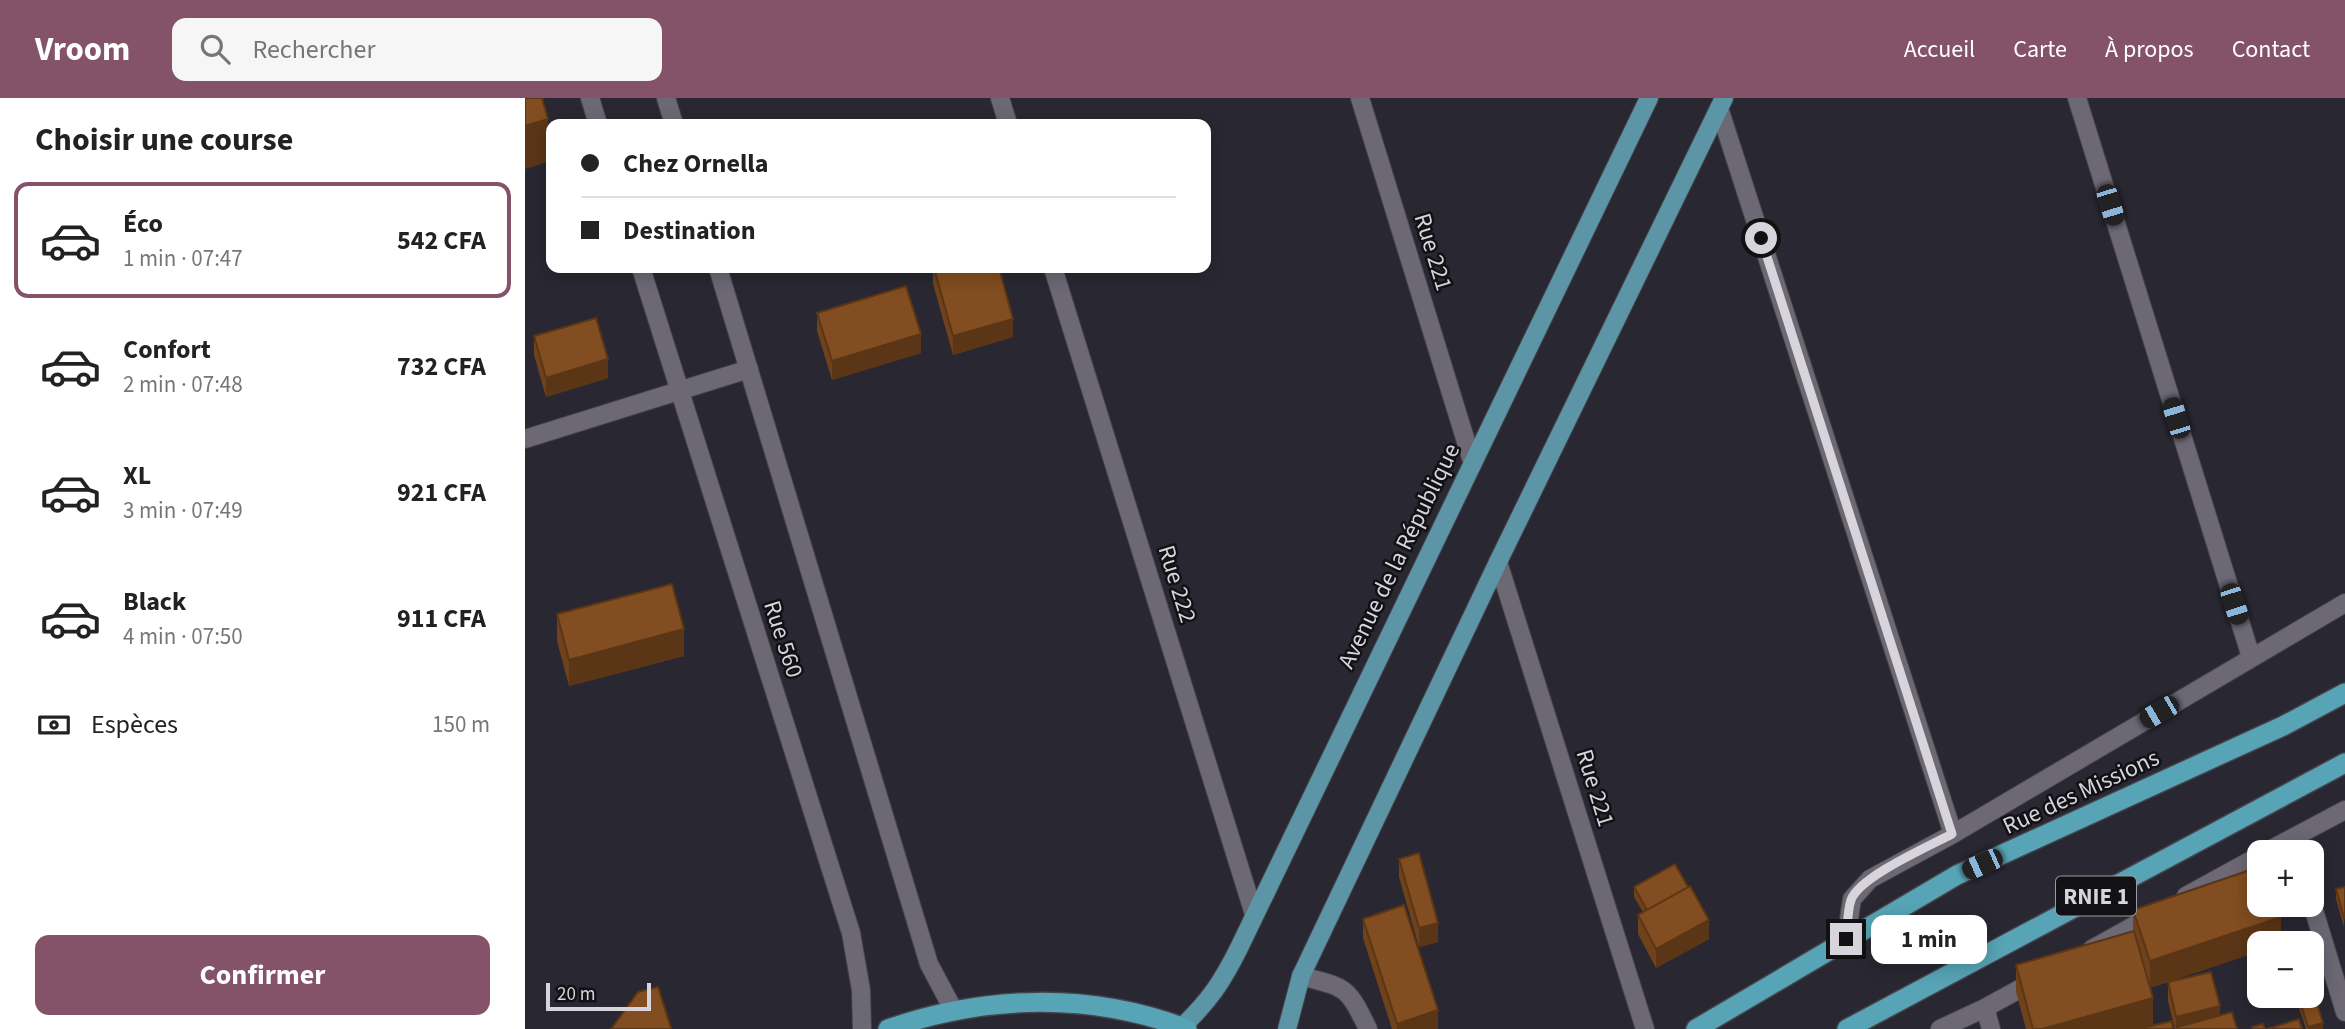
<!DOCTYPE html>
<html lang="fr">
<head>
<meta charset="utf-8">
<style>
	:root { --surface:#fff; --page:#f6f6f6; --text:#222; --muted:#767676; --line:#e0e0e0; --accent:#84536a }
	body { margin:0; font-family:"Source Sans 3",sans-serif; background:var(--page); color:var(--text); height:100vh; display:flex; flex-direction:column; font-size:26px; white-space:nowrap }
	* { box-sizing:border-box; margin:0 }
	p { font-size:23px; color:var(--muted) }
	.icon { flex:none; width:38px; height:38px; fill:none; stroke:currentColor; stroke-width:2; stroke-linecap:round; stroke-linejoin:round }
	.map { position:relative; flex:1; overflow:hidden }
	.drawer { display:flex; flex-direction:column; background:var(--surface); width:525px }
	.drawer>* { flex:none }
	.top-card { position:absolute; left:21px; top:21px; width:665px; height:154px; border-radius:14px; box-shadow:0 4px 18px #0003; display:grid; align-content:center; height:154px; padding:0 35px; background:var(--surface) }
	.fabs { position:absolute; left:1722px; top:742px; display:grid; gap:14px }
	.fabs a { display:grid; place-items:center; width:77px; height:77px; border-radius:14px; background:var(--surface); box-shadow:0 4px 18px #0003; font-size:35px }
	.scale { position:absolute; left:21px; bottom:18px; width:105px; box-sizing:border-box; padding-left:7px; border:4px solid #d7d5db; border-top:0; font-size:19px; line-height:24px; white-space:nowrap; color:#d7d5db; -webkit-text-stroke:5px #121115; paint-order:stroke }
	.end { position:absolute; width:32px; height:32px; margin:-16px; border:9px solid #d7d5db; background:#111; box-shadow:0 0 0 4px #111 }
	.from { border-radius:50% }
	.bubble { position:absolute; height:49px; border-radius:14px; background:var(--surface); box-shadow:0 4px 18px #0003; font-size:23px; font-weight:700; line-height:49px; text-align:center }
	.car { position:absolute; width:21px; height:42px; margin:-21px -10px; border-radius:9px; box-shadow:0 0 5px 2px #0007; background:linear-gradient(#222 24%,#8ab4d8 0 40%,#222 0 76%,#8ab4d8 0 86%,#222 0) }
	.top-card b { display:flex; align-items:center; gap:24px; height:66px; font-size:26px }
	.top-card b+b { border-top:2px solid var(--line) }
	.top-card i { width:18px; height:18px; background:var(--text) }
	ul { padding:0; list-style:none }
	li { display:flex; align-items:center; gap:21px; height:116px; margin:0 14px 10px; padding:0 21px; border:4px solid transparent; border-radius:14px }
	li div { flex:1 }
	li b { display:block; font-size:26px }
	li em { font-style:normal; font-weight:700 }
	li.current { border-color:var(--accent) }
	li>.icon { width:63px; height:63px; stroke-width:1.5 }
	h2 { padding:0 35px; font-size:32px; line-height:84px }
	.pay { display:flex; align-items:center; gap:18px; height:77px; padding:0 35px; font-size:26px }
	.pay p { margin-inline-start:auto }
	.primary-button { display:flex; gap:14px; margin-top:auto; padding:14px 35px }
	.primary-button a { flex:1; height:80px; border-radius:14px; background:var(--accent); color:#fff; font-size:28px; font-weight:700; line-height:80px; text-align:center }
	header { display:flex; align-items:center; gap:42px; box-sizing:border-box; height:98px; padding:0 35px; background:var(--accent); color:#fff }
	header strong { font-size:33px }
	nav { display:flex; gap:38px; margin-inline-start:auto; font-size:24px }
	.search { width:490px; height:63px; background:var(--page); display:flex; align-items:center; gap:18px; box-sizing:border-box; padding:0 24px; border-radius:14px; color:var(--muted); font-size:26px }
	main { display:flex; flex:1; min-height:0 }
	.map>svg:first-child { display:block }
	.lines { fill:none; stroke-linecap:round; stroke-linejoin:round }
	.service-casing { stroke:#45434b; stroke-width:20 }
	.minor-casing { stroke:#45434b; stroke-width:20 }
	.secondary-casing { stroke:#45434b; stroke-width:20 }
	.primary-casing { stroke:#45434b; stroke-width:20 }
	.trunk-casing { stroke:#45434b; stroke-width:22 }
	.service { stroke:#6c6975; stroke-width:18 }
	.minor { stroke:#6c6975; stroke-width:18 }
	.secondary { stroke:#6c6975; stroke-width:18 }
	.primary { stroke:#5c95a6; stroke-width:18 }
	.trunk { stroke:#57a4b6; stroke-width:19 }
	.wall { fill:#70421c }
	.shaded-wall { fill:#5b3616 }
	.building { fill:#824d20; stroke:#5b3616; stroke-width:2 }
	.route { stroke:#d7d5db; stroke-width:9 }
	.labels { text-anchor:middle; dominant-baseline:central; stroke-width:5; stroke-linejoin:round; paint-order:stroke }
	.shield { fill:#121115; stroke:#9c9aa0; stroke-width:2 }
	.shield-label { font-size:23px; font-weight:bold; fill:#d7d5db }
	.street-label { font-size:24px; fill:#d7d5db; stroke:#121115 }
</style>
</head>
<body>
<header>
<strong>Vroom</strong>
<div class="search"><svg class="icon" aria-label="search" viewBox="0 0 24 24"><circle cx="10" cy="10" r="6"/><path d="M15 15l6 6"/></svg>Rechercher</div>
<nav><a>Accueil</a><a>Carte</a><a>À propos</a><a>Contact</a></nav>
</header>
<main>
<section class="drawer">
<h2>Choisir une course</h2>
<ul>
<li class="current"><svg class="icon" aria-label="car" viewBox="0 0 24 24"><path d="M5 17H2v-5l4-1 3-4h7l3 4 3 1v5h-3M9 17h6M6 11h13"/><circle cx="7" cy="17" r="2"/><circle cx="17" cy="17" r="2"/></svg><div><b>Éco</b><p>1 min · 07:47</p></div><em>542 CFA</em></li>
<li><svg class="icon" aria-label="car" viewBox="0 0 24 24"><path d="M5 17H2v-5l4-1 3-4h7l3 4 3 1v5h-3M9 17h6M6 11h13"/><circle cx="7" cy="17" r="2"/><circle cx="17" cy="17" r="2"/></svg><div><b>Confort</b><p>2 min · 07:48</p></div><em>732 CFA</em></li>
<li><svg class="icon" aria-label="car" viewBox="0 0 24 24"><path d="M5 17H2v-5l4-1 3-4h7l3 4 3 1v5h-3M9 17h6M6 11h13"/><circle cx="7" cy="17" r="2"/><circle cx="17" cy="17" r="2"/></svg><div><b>XL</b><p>3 min · 07:49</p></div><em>921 CFA</em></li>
<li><svg class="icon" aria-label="car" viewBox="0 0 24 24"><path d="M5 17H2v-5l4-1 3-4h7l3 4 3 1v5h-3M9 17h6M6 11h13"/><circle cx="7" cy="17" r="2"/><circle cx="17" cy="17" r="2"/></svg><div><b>Black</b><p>4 min · 07:50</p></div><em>911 CFA</em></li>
</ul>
<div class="pay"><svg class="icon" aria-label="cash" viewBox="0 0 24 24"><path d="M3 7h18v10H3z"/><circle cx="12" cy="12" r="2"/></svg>Espèces<p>150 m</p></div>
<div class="primary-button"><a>Confirmer</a></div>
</section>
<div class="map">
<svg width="1820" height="931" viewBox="0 0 1820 931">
	<rect width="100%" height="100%" fill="#292731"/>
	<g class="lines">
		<defs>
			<path id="service" d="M 776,878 C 822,890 822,888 843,931"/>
			<path id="minor" d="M 475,0 L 483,26
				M 835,0 L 947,363
				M 1552,0 L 1726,559
				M 1194,10 L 1428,736
				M 528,170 L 729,816
				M 0,341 L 224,271
				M 973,464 L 1120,931
				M 1741,754 L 1820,712
				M 1661,798 L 1734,758
				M 1787,806 L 1820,914
				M 1321,841 L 1327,801 L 1345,781 L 1428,736 L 1820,505
				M 1567,851 L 1628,817
				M 1460,910 L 1466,931
				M 1415,931 L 1460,910 L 1511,882"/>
			<path id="secondary" d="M 65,0 L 73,26
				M 141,0 L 149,26
				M 116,170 L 326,835 L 336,892 L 337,931
				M 193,170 L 404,866 L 429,913"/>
			<path id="primary" d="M 657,929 C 685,902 697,884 714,850 L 1124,0
				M 762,931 L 776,878 L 973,464 L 1199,0"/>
			<path id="trunk" d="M 363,931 C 460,897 566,894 662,931
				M 1171,931 L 1432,777 L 1758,628 L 1820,595
				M 1322,931 L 1820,665"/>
		</defs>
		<use href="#service" class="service-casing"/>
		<use href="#minor" class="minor-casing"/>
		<use href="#secondary" class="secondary-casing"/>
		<use href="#primary" class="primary-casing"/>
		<use href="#trunk" class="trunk-casing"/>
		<use href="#service" class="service"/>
		<use href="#minor" class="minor"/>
		<use href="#secondary" class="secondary"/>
		<use href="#primary" class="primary"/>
		<use href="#trunk" class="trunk"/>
	</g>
	<path class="wall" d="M 408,170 L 474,170 L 488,239 L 428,257 L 408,186 Z
		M 292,215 L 396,255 L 307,282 L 292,233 Z
		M 9,238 L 83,280 L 21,299 L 9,257 Z
		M 32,516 L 159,558 L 44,588 L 32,543 Z
		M 874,761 L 913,844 L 894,849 L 874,779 Z
		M 1734,769 L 1733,904 L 1723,870 L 1723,857 L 1625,890 L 1628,927 L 1612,931 L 1501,931 L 1491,894 L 1491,867 L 1608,833 L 1608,812 Z
		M 1109,789 L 1184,841 L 1131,870 L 1113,836 L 1113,817 L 1118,814 L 1109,799 Z
		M 1820,789 L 1819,829 L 1811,801 L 1811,791 Z
		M 838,821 L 913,931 L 867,931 L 838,840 Z
		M 1643,884 L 1695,917 L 1712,931 L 1650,931 L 1643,903 Z
		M 1770,898 L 1787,898 L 1798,931 L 1781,931 Z"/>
	<path class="shaded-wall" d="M 23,21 L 23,64 L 0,71 L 0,28 Z
		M 488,221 L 488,239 L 428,257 L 428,238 Z
		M 396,236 L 396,255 L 307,282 L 307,263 Z
		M 83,261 L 83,280 L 21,299 L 21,280 Z
		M 159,531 L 159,558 L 44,588 L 44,562 Z
		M 1756,819 L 1756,845 L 1734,845 L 1734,853 L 1723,852 L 1723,857 L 1625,890 L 1625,863 Z
		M 1184,822 L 1184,841 L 1131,870 L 1131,851 Z
		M 913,825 L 913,844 L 894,849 L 894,830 Z
		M 1733,885 L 1734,898 L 1753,898 L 1733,904 Z
		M 1628,900 L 1628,927 L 1612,931 L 1517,931 Z
		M 1695,908 L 1695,927 L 1651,931 L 1651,919 Z
		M 913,912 L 913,931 L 872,931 L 872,926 Z
		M 1798,925 L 1798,931 L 1783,931 L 1783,929 Z"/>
	<path class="building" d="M 0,0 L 17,0 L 23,21 L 0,28 Z
		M 409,170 L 474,170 L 488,221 L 428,238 Z
		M 381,188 L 396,236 L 307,263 L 292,215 Z
		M 71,220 L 83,261 L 21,280 L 9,238 Z
		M 147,486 L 159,531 L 44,562 L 32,516 Z
		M 894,755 L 913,825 L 894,830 L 874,761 Z
		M 1150,766 L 1163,789 L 1122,812 L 1109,789 Z
		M 1734,769 L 1734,807 L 1752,807 L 1756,819 L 1625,863 L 1608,812 Z
		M 1165,788 L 1184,822 L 1131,851 L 1113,817 Z
		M 1820,789 L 1820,819 L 1819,820 L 1811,791 Z
		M 879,807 L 913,912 L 872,926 L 838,821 Z
		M 1609,833 L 1628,900 L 1517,931 L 1508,931 L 1491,867 Z
		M 1774,836 L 1777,845 L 1744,845 Z
		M 1734,848 L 1734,885 L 1733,885 L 1723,852 Z
		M 1686,874 L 1695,908 L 1651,919 L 1643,884 Z
		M 133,889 L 146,930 L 145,931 L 86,931 L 113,894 Z
		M 1787,889 L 1798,925 L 1783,929 L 1773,898 L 1787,898 Z
		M 1707,914 L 1712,931 L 1653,931 L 1653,929 Z
		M 1774,921 L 1777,931 L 1742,931 Z
		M 1647,923 L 1648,931 L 1613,931 Z
		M 1738,926 L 1740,931 L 1728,931 L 1727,929 Z"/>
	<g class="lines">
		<path class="route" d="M 1236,140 L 1427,736 C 1404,748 1334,779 1326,802 C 1322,814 1323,829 1321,841"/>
	</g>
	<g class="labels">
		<rect class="shield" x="1531" y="778.5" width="80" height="39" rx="5"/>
		<g class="shield-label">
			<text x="1571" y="798">RNIE 1</text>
		</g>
		<g class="street-label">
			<text transform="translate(908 154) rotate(73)">Rue 221</text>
			<text transform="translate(874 458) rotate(-64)">Avenue de la République</text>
			<text transform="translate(652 486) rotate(73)">Rue 222</text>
			<text transform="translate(258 541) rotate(72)">Rue 560</text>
			<text transform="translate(1070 690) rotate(73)">Rue 221</text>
			<text transform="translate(1556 694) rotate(-25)">Rue des Missions</text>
		</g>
	</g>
</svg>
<div class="fabs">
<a>+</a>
<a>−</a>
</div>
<div class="scale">20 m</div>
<i class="end from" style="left:1236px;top:140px"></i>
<i class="end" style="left:1321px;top:841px"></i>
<div class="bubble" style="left:1346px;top:817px;width:116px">1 min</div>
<i class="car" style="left:1585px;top:107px;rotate:163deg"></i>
<i class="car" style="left:1651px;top:320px;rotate:343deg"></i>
<i class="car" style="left:1709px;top:506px;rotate:162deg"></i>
<i class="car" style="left:1634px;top:614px;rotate:240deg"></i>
<i class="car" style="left:1457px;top:766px;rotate:246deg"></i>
<div class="top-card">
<b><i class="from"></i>Chez Ornella</b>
<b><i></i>Destination</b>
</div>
</div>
</main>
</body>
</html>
